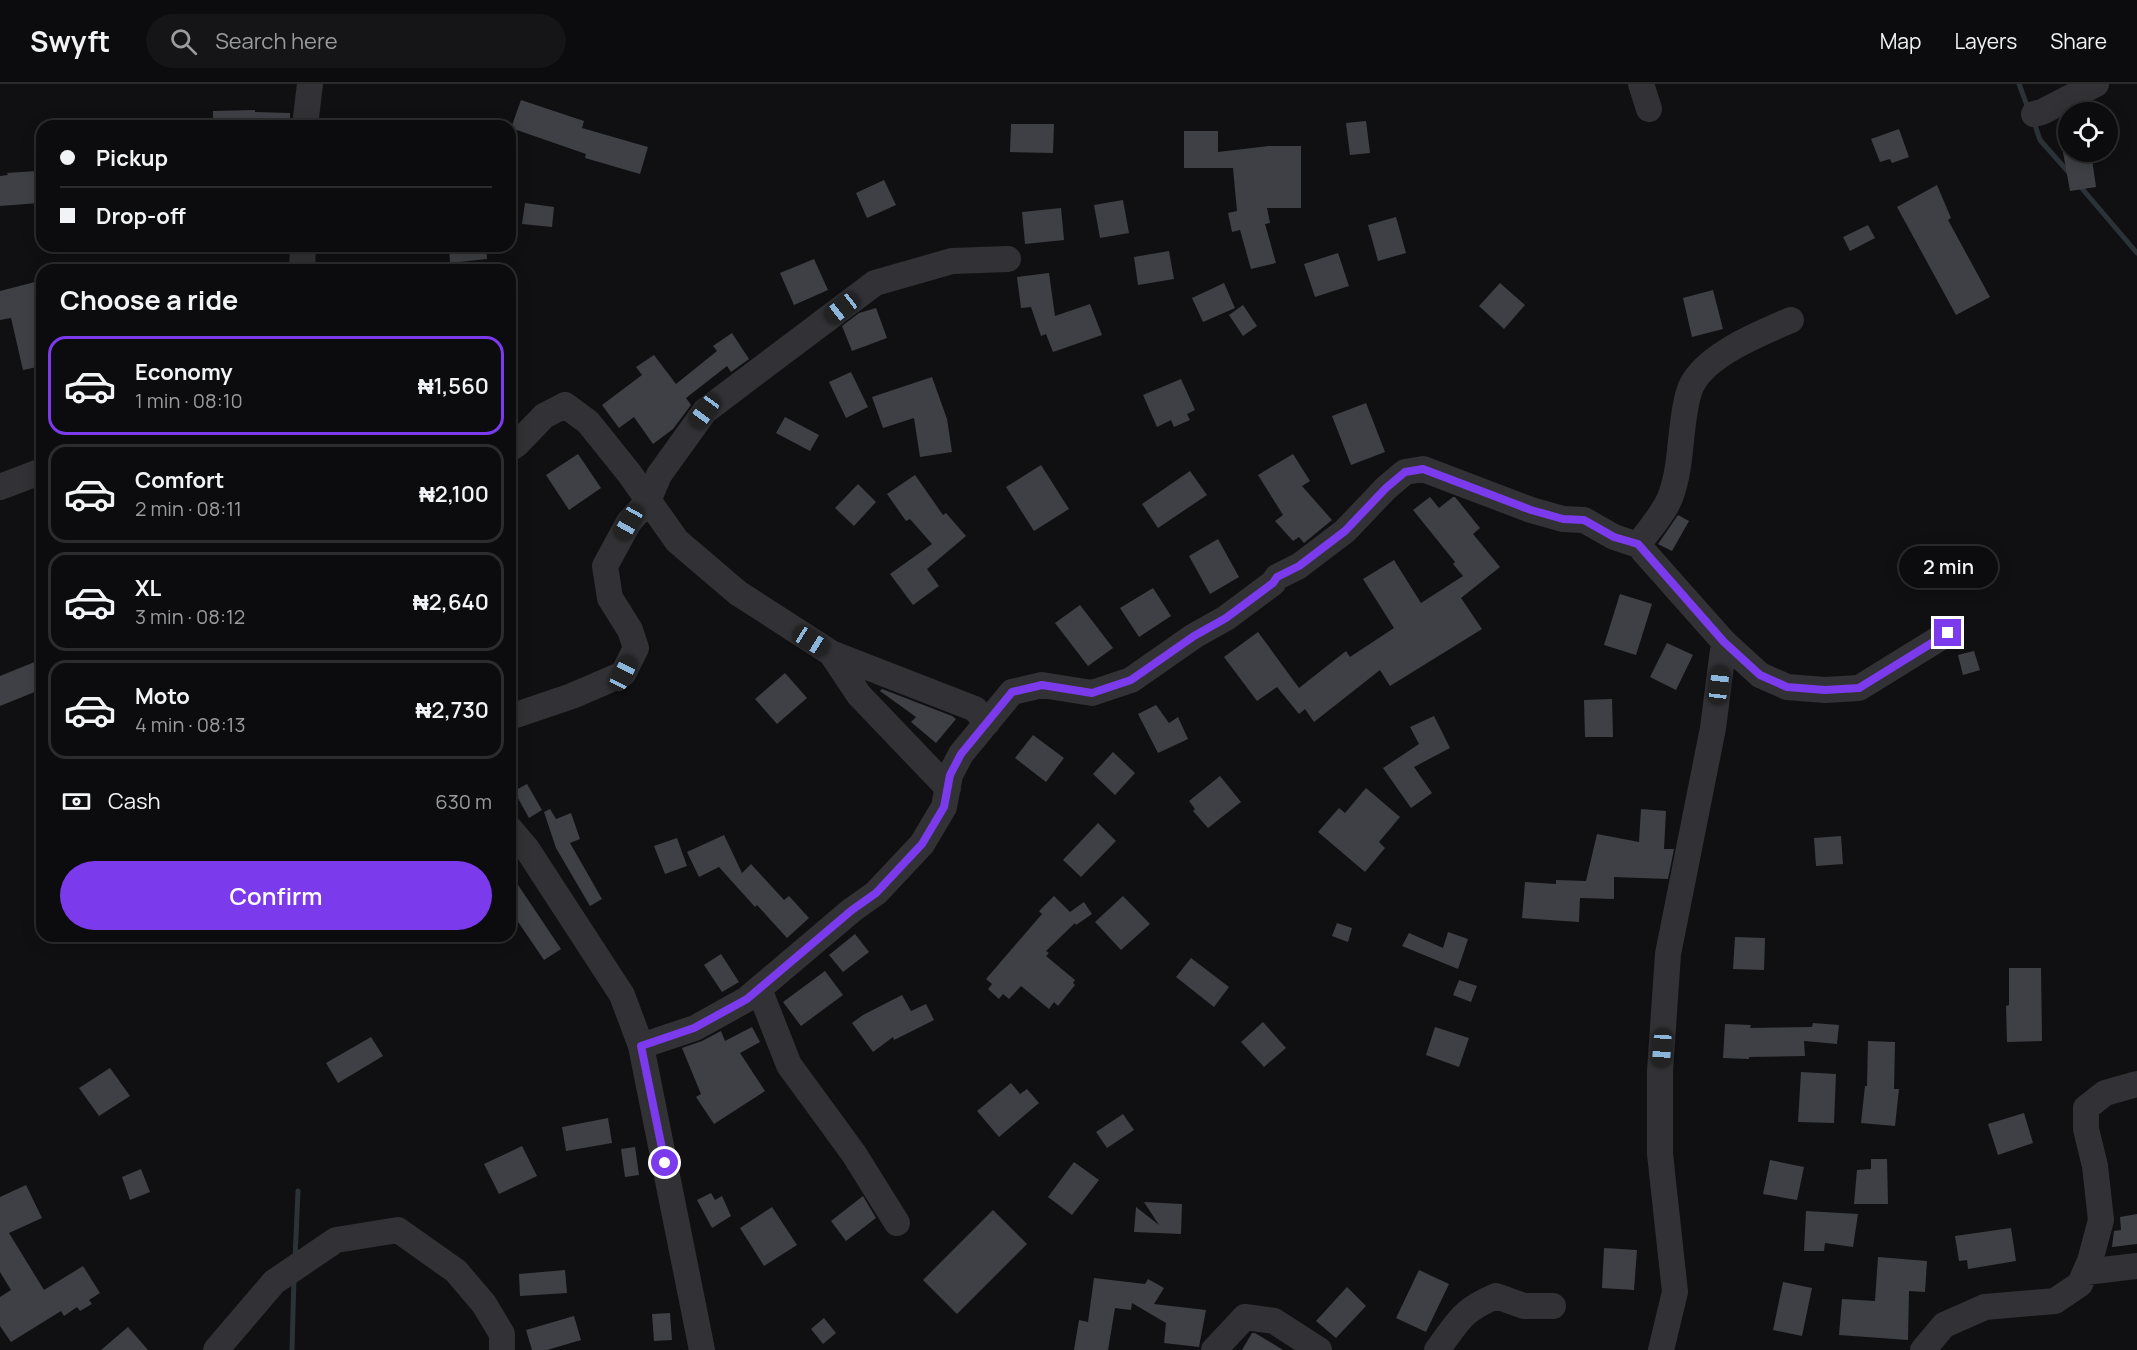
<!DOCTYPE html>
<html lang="en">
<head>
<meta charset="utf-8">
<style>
	:root { --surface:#0c0c0e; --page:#151517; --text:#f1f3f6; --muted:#9a9b9e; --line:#2c2c2e; --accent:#7c3aed }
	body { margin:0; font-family:Manrope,sans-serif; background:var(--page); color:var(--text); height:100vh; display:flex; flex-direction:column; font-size:22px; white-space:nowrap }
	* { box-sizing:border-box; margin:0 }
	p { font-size:20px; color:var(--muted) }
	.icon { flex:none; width:33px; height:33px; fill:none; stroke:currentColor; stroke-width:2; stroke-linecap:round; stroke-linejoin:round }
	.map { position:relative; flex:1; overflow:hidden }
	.details { position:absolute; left:36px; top:180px; width:480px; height:678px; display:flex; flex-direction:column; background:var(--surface); border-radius:18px; box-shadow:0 3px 15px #0003,0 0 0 2px var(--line) }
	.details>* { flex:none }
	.top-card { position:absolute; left:36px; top:36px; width:480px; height:132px; border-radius:18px; box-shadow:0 3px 15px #0003,0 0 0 2px var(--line); display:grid; align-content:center; height:132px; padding:0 24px; background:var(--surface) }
	.fabs { position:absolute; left:2058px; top:18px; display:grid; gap:12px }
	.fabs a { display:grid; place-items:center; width:60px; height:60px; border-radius:50%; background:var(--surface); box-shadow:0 3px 15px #0003,0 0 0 2px var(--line); font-size:30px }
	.end { position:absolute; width:27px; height:27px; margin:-14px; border:8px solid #7c3aed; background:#fff; box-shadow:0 0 0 3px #fff }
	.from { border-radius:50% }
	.bubble { position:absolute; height:42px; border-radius:21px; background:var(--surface); box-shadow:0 3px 15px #0003,0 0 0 2px var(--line); font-size:20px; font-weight:600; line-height:42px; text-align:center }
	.car { position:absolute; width:18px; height:36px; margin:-18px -9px; border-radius:8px; box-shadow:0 0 4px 2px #0007; background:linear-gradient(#222 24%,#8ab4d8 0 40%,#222 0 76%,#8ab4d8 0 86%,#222 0) }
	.top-card b { display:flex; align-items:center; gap:21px; height:57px; font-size:22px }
	.top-card b+b { border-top:2px solid var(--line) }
	.top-card i { width:15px; height:15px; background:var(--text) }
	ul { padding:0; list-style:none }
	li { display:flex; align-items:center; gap:18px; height:99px; margin:0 12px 9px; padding:0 12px; border:3px solid var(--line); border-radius:18px }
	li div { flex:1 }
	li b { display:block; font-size:22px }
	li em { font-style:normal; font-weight:600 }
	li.on { border-color:var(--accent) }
	li>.icon { width:54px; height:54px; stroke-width:1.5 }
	h2 { padding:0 24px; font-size:27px; line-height:72px }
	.pay { display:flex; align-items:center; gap:15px; height:66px; padding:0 24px; font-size:22px }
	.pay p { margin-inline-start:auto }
	.primary-button { display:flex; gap:12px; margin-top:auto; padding:12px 24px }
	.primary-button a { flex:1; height:69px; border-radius:36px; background:var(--accent); color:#fff; font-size:24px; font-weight:600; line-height:69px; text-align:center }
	header { display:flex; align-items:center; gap:36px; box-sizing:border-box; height:84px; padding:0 30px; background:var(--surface); border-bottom:2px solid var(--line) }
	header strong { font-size:28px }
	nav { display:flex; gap:33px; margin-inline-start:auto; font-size:21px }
	.search { width:420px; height:54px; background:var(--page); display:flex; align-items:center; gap:15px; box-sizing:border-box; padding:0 21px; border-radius:33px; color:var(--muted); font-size:22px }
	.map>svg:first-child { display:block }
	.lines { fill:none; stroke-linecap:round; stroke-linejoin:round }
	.stream { stroke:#2b3339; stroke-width:5 }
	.building { fill:#3f4045 }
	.minor { stroke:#323236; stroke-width:26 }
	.route { stroke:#7c3aed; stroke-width:8 }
</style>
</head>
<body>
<header>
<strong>Swyft</strong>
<div class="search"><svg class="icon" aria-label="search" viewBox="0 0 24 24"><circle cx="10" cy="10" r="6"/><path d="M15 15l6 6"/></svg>Search here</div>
<nav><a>Map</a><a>Layers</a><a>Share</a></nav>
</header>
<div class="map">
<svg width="2137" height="1266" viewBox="0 0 2137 1266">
	<rect width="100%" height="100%" fill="#101012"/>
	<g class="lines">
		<path class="stream" d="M 2019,0 L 2029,27
			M 2034,38 L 2040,56 L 2071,91
			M 2079,101 L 2137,169
			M 295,1175 L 298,1107
			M 292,1266 L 294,1193"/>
	</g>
	<path class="building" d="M 521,16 L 584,37 L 582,44 L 648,63 L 640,90 L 585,74 L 586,70 L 511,44 Z
		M 255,26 L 255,28 L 290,29 L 290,42 L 213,42 L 213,27 Z
		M 1366,37 L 1370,69 L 1350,71 L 1346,39 Z
		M 1011,40 L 1054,40 L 1053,69 L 1010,68 Z
		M 1899,45 L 1909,73 L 1892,79 L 1890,75 L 1880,78 L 1871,55 Z
		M 1184,47 L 1218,47 L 1218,68 L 1269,62 L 1301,62 L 1301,124 L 1267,124 L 1270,139 L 1265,140 L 1276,179 L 1251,185 L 1240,146 L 1232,148 L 1228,129 L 1237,127 L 1233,84 L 1184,84 Z
		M 2063,68 L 2091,68 L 2096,103 L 2070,107 Z
		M 37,87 L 39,119 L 0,122 L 0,92 L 8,91 L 7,89 Z
		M 884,96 L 896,121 L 867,134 L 856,109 Z
		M 1937,101 L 1951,134 L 1948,136 L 1990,213 L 1956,231 L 1897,123 Z
		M 1123,116 L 1129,149 L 1100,154 L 1094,121 Z
		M 525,119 L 554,123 L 552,143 L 522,140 Z
		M 1061,124 L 1064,156 L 1025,160 L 1022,128 Z
		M 1396,133 L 1406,169 L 1378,177 L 1368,141 Z
		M 1868,141 L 1875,154 L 1850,167 L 1843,153 Z
		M 449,162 L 486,162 L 487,175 L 450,179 Z
		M 1169,167 L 1174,195 L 1138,201 L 1134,173 Z
		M 1338,169 L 1349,202 L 1315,213 L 1304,180 Z
		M 814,175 L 828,206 L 794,221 L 780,189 Z
		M 1049,189 L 1055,232 L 1090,220 L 1102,251 L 1053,268 L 1046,250 L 1041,252 L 1031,223 L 1021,224 L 1017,193 Z
		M 35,198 L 42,228 L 42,282 L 23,286 L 11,234 L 0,236 L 0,207 Z
		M 1224,199 L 1235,224 L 1203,238 L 1192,214 Z
		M 1500,199 L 1525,221 L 1504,245 L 1479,222 Z
		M 1713,206 L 1723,245 L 1692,253 L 1683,214 Z
		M 1243,221 L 1257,242 L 1243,252 L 1229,231 Z
		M 876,224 L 887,254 L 852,267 L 842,242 L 859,229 Z
		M 732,249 L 749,275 L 731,288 L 727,282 L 686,314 L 691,321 L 673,345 L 653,360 L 634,333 L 619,344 L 602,321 L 642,291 L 636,283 L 654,271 L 676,300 L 717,267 L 713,262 Z
		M 851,288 L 868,323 L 846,334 L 829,298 Z
		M 932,293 L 947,335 L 952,368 L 920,373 L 914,334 L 883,344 L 872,313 Z
		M 1181,295 L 1195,326 L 1187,330 L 1190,336 L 1174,343 L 1171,336 L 1157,343 L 1143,311 Z
		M 1366,319 L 1385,368 L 1351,381 L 1332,332 Z
		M 785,333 L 819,351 L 810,367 L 776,349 Z
		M 578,370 L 601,404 L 569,426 L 546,391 Z
		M 1293,370 L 1310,397 L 1302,402 L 1332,436 L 1304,459 L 1299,453 L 1293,457 L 1275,437 L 1283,431 L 1258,391 Z
		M 1041,381 L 1069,425 L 1034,447 L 1006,403 Z
		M 1190,387 L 1207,411 L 1158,444 L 1142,420 Z
		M 915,391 L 943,431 L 946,429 L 966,452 L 927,485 L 939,502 L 913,521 L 890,490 L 932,460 L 910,435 L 906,437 L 887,410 Z
		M 858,400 L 876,418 L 854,442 L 835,424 Z
		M 1430,413 L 1439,424 L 1453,413 L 1455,413 L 1480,444 L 1473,450 L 1500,483 L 1461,514 L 1482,545 L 1390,602 L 1380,586 L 1314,638 L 1305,625 L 1299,630 L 1277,603 L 1257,617 L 1224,573 L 1258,548 L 1299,604 L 1346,567 L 1350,573 L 1394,544 L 1363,495 L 1394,476 L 1421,519 L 1463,492 L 1453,480 L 1455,478 L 1413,426 Z
		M 1678,431 L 1689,437 L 1672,467 L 1658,460 Z
		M 1218,455 L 1239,493 L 1210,510 L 1189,472 Z
		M 1153,504 L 1171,532 L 1139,553 L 1120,524 Z
		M 1620,510 L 1652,520 L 1636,571 L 1604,561 Z
		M 1080,521 L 1113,564 L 1088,582 L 1055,539 Z
		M 1667,559 L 1693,571 L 1676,606 L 1650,593 Z
		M 1974,567 L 1980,586 L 1963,591 L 1958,571 Z
		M 42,575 L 42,605 L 0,622 L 0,592 Z
		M 785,589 L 807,614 L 777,640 L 755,615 Z
		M 882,605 L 952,632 L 956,635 L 936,659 L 911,638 L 916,633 L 880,607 Z
		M 1612,615 L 1613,653 L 1585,653 L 1584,616 Z
		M 1156,621 L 1169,639 L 1178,633 L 1188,655 L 1158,669 L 1138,630 Z
		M 1434,632 L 1450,664 L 1414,683 L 1432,709 L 1411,724 L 1383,684 L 1419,660 L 1410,643 Z
		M 1033,651 L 1064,674 L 1046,698 L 1015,674 Z
		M 1113,668 L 1135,689 L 1115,711 L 1093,690 Z
		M 1220,692 L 1241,718 L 1208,744 L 1193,727 L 1195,725 L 1189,717 Z
		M 527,700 L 542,726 L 529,734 L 514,707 Z
		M 1366,704 L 1400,733 L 1379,758 L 1385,764 L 1365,788 L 1318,748 L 1339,724 L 1345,729 Z
		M 550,725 L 556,735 L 571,729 L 580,755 L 570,759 L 602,815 L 590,822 L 556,764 L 544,728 Z
		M 1641,725 L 1666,727 L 1664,765 L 1674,765 L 1668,795 L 1614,793 L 1614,815 L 1580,814 L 1579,838 L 1522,834 L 1525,798 L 1556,800 L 1556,796 L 1586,797 L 1597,750 L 1639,758 Z
		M 1098,739 L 1116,757 L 1081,793 L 1063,776 Z
		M 724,751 L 742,789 L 751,780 L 784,816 L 789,812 L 809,834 L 787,854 L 757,821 L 755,823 L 719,783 L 699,793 L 687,768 Z
		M 1841,752 L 1843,780 L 1816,782 L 1814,754 Z
		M 677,754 L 687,782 L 665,790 L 654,762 Z
		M 510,789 L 561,865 L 544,876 L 510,826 Z
		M 1054,812 L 1070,828 L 1084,818 L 1092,830 L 1076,841 L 1075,839 L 1046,867 L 1049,869 L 1046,872 L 1075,896 L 1073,899 L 1075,901 L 1058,922 L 1054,918 L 1049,925 L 1021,902 L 1009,915 L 1003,910 L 999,915 L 988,905 L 992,900 L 986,895 L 1042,830 L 1039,827 Z
		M 1123,812 L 1150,840 L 1121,866 L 1095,838 Z
		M 1337,839 L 1352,844 L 1348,858 L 1332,852 Z
		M 1448,848 L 1468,855 L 1458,885 L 1402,862 L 1409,849 L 1443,864 Z
		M 855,850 L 869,868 L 843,888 L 829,871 Z
		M 1735,853 L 1765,854 L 1764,886 L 1733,885 Z
		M 721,870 L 739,898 L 722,908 L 704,881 Z
		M 1191,874 L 1229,903 L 1214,923 L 1176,893 Z
		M 2009,884 L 2041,884 L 2042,957 L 2007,958 L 2006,922 L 2009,921 Z
		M 825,887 L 843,911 L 801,942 L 783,918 Z
		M 1459,896 L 1477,902 L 1471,918 L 1453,911 Z
		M 902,911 L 911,927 L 926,920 L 934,936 L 894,956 L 893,953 L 873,968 L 852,939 L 863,931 Z
		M 1263,938 L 1286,964 L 1264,983 L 1241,958 Z
		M 1813,939 L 1839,941 L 1837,960 L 1804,957 L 1805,972 L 1749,973 L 1749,975 L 1723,974 L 1725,940 L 1751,941 L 1750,944 L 1812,943 Z
		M 752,943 L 760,958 L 740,969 L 765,1007 L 714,1040 L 696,1013 L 701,1010 L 682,964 L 702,957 L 721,947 L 725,957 Z
		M 1435,943 L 1469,954 L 1459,983 L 1426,971 Z
		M 371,953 L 383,972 L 338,999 L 326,979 Z
		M 1868,957 L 1895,958 L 1894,1005 L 1899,1005 L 1895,1042 L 1861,1039 L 1865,1002 L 1867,1002 Z
		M 110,984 L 130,1012 L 99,1032 L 79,1004 Z
		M 1801,988 L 1836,990 L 1834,1039 L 1798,1038 Z
		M 1011,999 L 1020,1010 L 1027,1005 L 1039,1019 L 999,1053 L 977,1027 Z
		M 2024,1029 L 2033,1059 L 1998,1071 L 1988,1040 Z
		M 1123,1030 L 1134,1046 L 1107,1064 L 1096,1048 Z
		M 608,1034 L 612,1059 L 566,1067 L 562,1043 Z
		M 522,1062 L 537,1092 L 499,1110 L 484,1080 Z
		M 635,1063 L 639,1091 L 625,1093 L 621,1065 Z
		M 1871,1075 L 1887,1075 L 1888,1120 L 1854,1120 L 1857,1086 L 1871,1085 Z
		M 1770,1076 L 1804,1083 L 1797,1116 L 1763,1110 Z
		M 1074,1078 L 1099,1096 L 1072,1131 L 1048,1113 Z
		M 141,1085 L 150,1108 L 130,1116 L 122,1093 Z
		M 26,1101 L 42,1134 L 9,1149 L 44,1206 L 83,1182 L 100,1209 L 89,1216 L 92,1220 L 80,1227 L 77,1223 L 64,1232 L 61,1227 L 11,1258 L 0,1242 L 0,1213 L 11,1206 L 0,1188 L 0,1113 Z
		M 711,1109 L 715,1116 L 722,1112 L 731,1132 L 712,1144 L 697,1116 Z
		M 863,1112 L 876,1134 L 846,1157 L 831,1137 Z
		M 1144,1118 L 1182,1120 L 1181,1150 L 1134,1148 L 1136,1123 L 1159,1141 Z
		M 772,1123 L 797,1161 L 764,1182 L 740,1144 Z
		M 993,1126 L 1027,1160 L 957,1230 L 923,1196 Z
		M 1806,1127 L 1858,1130 L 1853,1163 L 1825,1159 L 1824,1167 L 1804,1167 Z
		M 2137,1130 L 2137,1160 L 2112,1163 L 2114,1147 L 2121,1146 L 2120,1133 Z
		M 2011,1144 L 2016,1177 L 1968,1185 L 1967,1176 L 1959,1177 L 1955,1152 Z
		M 1604,1164 L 1637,1166 L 1634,1206 L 1602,1204 Z
		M 1878,1173 L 1927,1177 L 1925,1208 L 1909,1207 L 1908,1256 L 1839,1251 L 1842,1215 L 1875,1217 Z
		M 565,1186 L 567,1209 L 520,1212 L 519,1190 Z
		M 1419,1186 L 1449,1200 L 1426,1248 L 1396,1234 Z
		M 1094,1194 L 1145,1200 L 1148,1195 L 1164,1204 L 1154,1220 L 1206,1226 L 1199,1263 L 1164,1259 L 1166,1239 L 1132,1219 L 1131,1226 L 1115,1224 L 1108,1266 L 1074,1266 L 1079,1236 L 1088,1238 Z
		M 1783,1198 L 1812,1204 L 1802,1252 L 1773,1246 Z
		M 1347,1203 L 1366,1222 L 1336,1254 L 1316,1237 Z
		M 670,1229 L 672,1256 L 654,1257 L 652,1230 Z
		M 574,1232 L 581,1256 L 547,1266 L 532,1266 L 526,1246 Z
		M 824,1234 L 836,1249 L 823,1260 L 811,1245 Z
		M 128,1243 L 148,1266 L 101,1266 Z
		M 1252,1249 L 1255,1249 L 1283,1266 L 1242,1266 Z"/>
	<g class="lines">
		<path class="minor" d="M 1641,0 L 1649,25
			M 2034,30 L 2042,28 L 2096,0
			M 305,42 L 310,0
			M 302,186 L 303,162
			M 510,365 L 517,360 L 544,332 L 565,321 L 588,338 L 629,389 L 677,457 L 738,509 L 831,569 L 975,625 L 987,639
			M 0,403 L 42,387
			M 1638,461 C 1648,447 1666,427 1671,411 C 1683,378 1679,341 1689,308 C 1699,273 1761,249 1791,236
			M 831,569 L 859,611 L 948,704
			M 510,633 L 572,612 L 623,590 L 636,564 L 630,546 L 610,514 L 605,482 L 629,438 L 648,417 L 659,391 L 705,327 L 875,199 L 952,177 L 1008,175
			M 510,745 L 527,765 L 622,911 L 641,962 L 702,1266
			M 759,905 L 789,981 L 854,1070 L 897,1139
			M 641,962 L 695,944 L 747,915 L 852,826 L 876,809 L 922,760 L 944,723 L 950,691 L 961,670 L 1012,608 L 1042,601 L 1092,609 L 1131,596 L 1194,552 L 1226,534 L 1273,499 L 1277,493 L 1299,482 L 1345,447 L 1386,404 L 1405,388 L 1423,385 L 1531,426 L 1563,435 L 1584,436 L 1614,453 L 1638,461 L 1724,558 L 1760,591 L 1787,603 L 1825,606 L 1859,604 L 1948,549
			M 2086,1188 L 2137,1182
			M 216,1266 L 274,1198 L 336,1156 L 398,1146 L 456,1187 L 484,1220 L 502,1250 L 502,1266
			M 1214,1266 L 1245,1233 L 1274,1237 L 1319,1266
			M 1437,1266 C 1459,1237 1461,1227 1496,1212 L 1524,1222 L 1553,1222
			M 1661,1266 L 1675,1208 L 1660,1070 L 1660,987 L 1668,870 L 1713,644 L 1724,558
			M 1923,1266 L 1944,1241 L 1985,1223 L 2055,1217 L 2080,1200 L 2090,1177 L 2101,1136 L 2095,1082 L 2086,1045 L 2086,1024 L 2105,1009 L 2137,1000"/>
	</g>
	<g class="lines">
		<path class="route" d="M 665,1079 L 641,962 L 694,944 L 747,915 L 852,826 L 876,809 L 922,760 L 944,723 L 950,691 L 961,670 L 1012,608 L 1042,601 L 1092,609 L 1131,596 L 1194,552 L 1226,534 L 1273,499 L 1277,493 L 1299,482 L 1345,447 L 1386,404 L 1405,388 L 1423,385 L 1531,426 L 1563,435 L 1584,436 L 1614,453 L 1638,460 L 1724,558 L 1760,591 L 1787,603 L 1825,606 L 1859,604 L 1948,549"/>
	</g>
</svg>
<div class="fabs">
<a><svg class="icon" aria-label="locate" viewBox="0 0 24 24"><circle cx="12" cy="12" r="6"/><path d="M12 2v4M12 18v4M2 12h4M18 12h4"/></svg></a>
</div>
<i class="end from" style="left:665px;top:1079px"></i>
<i class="end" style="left:1948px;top:549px"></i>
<div class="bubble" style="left:1899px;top:462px;width:99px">2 min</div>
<i class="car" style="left:842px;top:224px;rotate:232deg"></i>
<i class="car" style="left:705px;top:327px;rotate:216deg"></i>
<i class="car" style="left:629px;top:438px;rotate:209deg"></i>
<i class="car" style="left:811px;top:557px;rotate:122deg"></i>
<i class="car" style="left:623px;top:590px;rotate:27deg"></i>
<i class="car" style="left:1719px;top:601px;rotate:7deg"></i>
<i class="car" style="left:1662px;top:964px;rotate:184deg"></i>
<div class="top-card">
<b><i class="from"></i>Pickup</b>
<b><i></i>Drop-off</b>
</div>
<section class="details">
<h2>Choose a ride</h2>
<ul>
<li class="on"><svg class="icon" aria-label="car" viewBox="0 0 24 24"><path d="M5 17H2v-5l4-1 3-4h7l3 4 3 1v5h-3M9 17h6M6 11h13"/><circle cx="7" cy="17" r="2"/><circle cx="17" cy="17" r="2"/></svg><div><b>Economy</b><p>1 min · 08:10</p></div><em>₦1,560</em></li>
<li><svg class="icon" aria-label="car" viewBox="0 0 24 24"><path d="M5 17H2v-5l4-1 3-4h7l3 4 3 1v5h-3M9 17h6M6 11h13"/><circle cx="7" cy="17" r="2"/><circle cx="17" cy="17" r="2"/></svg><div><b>Comfort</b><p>2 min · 08:11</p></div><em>₦2,100</em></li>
<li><svg class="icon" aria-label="car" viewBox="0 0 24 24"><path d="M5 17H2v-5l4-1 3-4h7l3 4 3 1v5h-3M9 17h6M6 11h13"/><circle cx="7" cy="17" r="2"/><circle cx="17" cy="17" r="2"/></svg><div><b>XL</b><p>3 min · 08:12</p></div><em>₦2,640</em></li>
<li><svg class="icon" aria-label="car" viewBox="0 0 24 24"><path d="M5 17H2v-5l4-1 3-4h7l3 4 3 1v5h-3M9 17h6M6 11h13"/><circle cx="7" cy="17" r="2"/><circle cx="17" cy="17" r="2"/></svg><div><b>Moto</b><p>4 min · 08:13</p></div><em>₦2,730</em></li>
</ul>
<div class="pay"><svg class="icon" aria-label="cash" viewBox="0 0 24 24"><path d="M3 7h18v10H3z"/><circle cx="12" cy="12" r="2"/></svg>Cash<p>630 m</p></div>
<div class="primary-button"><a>Confirm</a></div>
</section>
</div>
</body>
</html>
